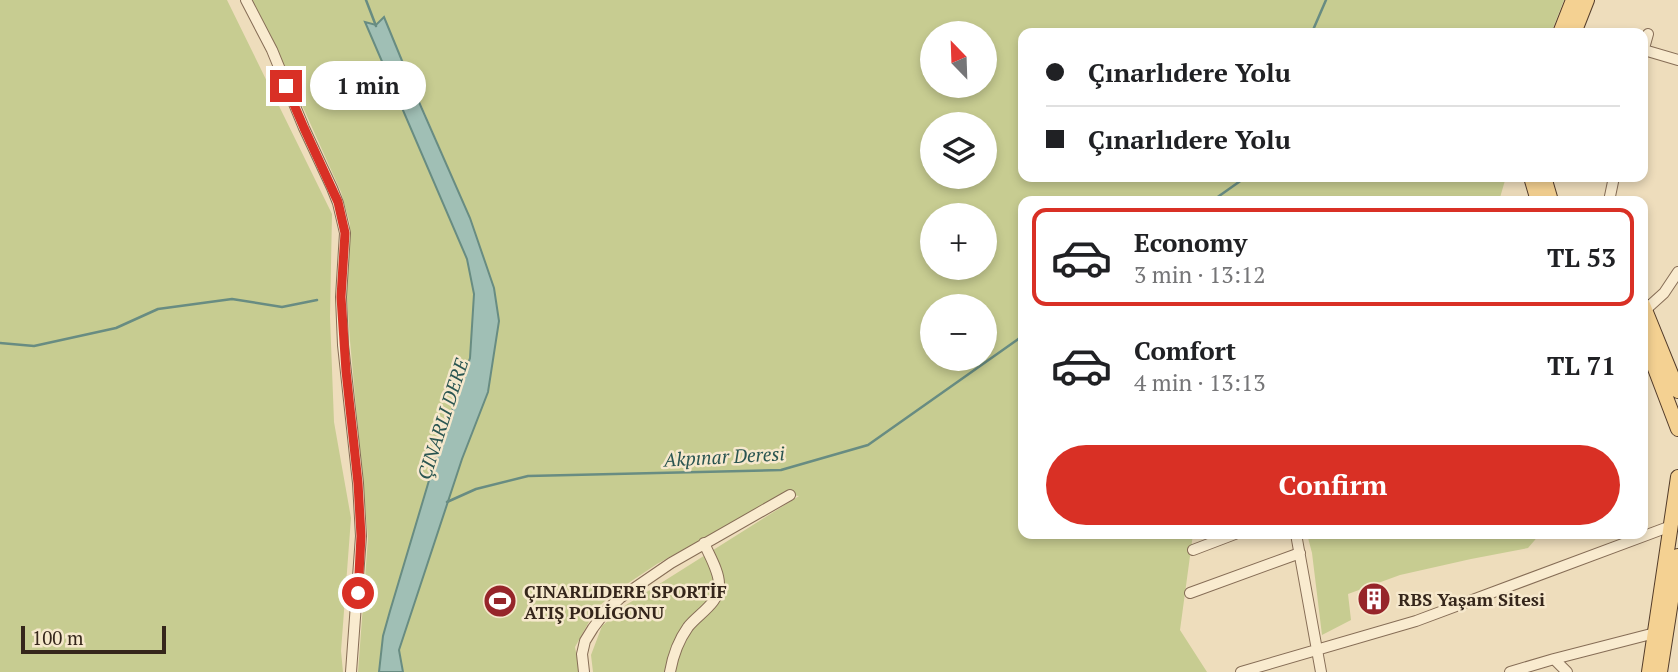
<!DOCTYPE html>
<html lang="en">
<head>
<meta charset="utf-8">
<style>
	:root { --surface:#fff; --page:#f6f6f6; --text:#202124; --muted:#757577; --line:#e0e0e0; --accent:#d93025 }
	body { margin:0; font-family:"PT Serif",serif; background:var(--page); color:var(--text); height:100vh; display:flex; flex-direction:column; font-size:26px; white-space:nowrap }
	* { box-sizing:border-box; margin:0 }
	p { font-size:23px; color:var(--muted) }
	.icon { flex:none; width:38px; height:38px; fill:none; stroke:currentColor; stroke-width:2; stroke-linecap:round; stroke-linejoin:round }
	.map { position:relative; flex:1; overflow:hidden }
	.details { position:absolute; left:1018px; top:196px; width:630px; height:343px; display:flex; flex-direction:column; background:var(--surface); border-radius:14px; box-shadow:0 4px 10px #0003 }
	.details>* { flex:none }
	.guide { position:absolute; left:1018px; top:28px; width:630px; height:154px; border-radius:14px; box-shadow:0 4px 10px #0003; display:grid; align-content:center; height:154px; padding:0 28px; background:var(--surface) }
	.needle { width:46px; rotate:337deg }
	.buttons { position:absolute; left:920px; top:21px; display:grid; gap:14px }
	.buttons a { display:grid; place-items:center; width:77px; height:77px; border-radius:50%; background:var(--surface); box-shadow:0 4px 10px #0003; font-size:35px }
	.scale { position:absolute; left:21px; bottom:18px; width:145px; box-sizing:border-box; padding-left:7px; border:4px solid #35261b; border-top:0; font-size:19px; line-height:24px; white-space:nowrap; color:#35261b; -webkit-text-stroke:5px #f6e8cc; paint-order:stroke }
	.end { position:absolute; width:32px; height:32px; margin:-16px; border:9px solid #d93025; background:#fff; box-shadow:0 0 0 4px #fff }
	.from { border-radius:50% }
	.bubble { position:absolute; height:49px; border-radius:24px; background:var(--surface); box-shadow:0 4px 10px #0003; font-size:23px; font-weight:800; line-height:49px; text-align:center }
	.guide b { display:flex; align-items:center; gap:24px; height:66px; font-size:26px }
	.guide b+b { border-top:2px solid var(--line) }
	.guide i { width:18px; height:18px; background:var(--text) }
	ul { padding:12px 0 0; list-style:none }
	li { display:flex; align-items:center; gap:21px; height:98px; margin:0 14px 10px; padding:0 14px; border:4px solid transparent; border-radius:14px }
	li div { flex:1 }
	li b { display:block; font-size:26px }
	li em { font-style:normal; font-weight:800 }
	li.selected { border-color:var(--accent) }
	li>.icon { width:63px; height:63px; stroke-width:1.5 }
	.button { display:flex; gap:14px; margin-top:auto; padding:14px 28px }
	.button a { flex:1; height:80px; border-radius:42px; background:var(--accent); color:#fff; font-size:28px; font-weight:800; line-height:80px; text-align:center }
	.map>svg:first-child { display:block }
	.green { fill:#c7cc91; fill-rule:evenodd }
	.water { fill:#a0bfb5; stroke:#688c82; stroke-width:2 }
	.lines { fill:none; stroke-linecap:round; stroke-linejoin:round }
	.stream { stroke:#688c82; stroke-width:2.5 }
	.minor-casing { stroke:#866d56; stroke-width:12 }
	.major-casing { stroke:#533c2a; stroke-width:16 }
	.minor { stroke:#f9ebcf; stroke-width:10 }
	.major { stroke:#f4d192; stroke-width:14 }
	.route { stroke:#d93025; stroke-width:9 }
	.labels { text-anchor:middle; dominant-baseline:central; stroke-width:5; stroke-linejoin:round; paint-order:stroke }
	.poi-label { font-size:18px; font-weight:bold; fill:#35261b; stroke:#f6e8cc; text-anchor:start }
	.water-label { font-size:19px; font-style:italic; fill:#2a5551; stroke:#f6e8cc }
</style>
</head>
<body>
<div class="map">
<svg width="1678" height="672" viewBox="0 0 1678 672">
	<rect width="100%" height="100%" fill="#eeddbc"/>
	<path class="green" d="M 0,0 L 227,0 L 332,214 L 330,317 L 334,422 L 351,518 L 341,651 L 343,672 L 0,672 Z
		M 252,0 L 1564,0 L 1551,33 L 1024,33 L 1024,177 L 1506,177 L 1499,201 L 1024,201 L 1024,534 L 1193,534 L 1180,630 L 1207,672 L 593,672 L 591,655 L 602,626 L 626,605 L 799,496 L 784,494 L 657,564 L 615,592 L 596,609 L 575,647 L 580,672 L 403,672 L 399,650 L 462,459 L 488,392 L 499,321 L 494,288 L 470,218 L 384,18 L 376,26 L 366,22 L 467,259 L 474,294 L 470,358 L 439,447 L 390,611 L 383,636 L 379,672 L 358,672 L 368,538 L 350,341 L 346,282 L 350,224 L 341,192 L 271,36 ZM 933,33 L 985,33 L 985,86 L 933,86 ZM 933,124 L 985,124 L 985,177 L 933,177 ZM 933,215 L 985,215 L 985,268 L 933,268 ZM 933,306 L 985,306 L 985,359 L 933,359 Z
		M 1307,534 L 1540,534 L 1528,548 L 1471,559 L 1400,575 L 1348,594 L 1351,620 L 1322,635 L 1312,553 Z"/>
	<path class="water" d="M 384,17 L 419,102 L 470,218 L 494,288 L 499,321 L 488,392 L 462,459 L 399,650 L 403,672 L 379,672 L 383,636 L 390,611 L 439,447 L 470,358 L 474,294 L 467,259 L 365,22 L 376,25 Z"/>
	<g class="lines">
		<path class="stream" d="M 366,0 L 376,26
			M 1313,33 L 1313,30 L 1326,0
			M 1212,201 L 1246,177
			M 0,343 L 34,346 L 116,328 L 158,309 L 232,299 L 282,307 L 317,300
			M 447,502 L 476,489 L 528,476 L 781,470 L 868,445 L 1024,335"/>
		<defs>
			<path id="minor" d="M 246,0 L 272,50 L 304,128 L 332,188 L 338,203 L 345,233 L 341,297 L 343,345 L 358,483 L 361,536 L 351,672
				M 1644,50 L 1678,60
				M 1643,52 L 1648,34
				M 1609,201 L 1614,177
				M 1643,312 L 1664,293 L 1678,272
				M 1296,534 L 1321,672
				M 1193,550 L 1235,534
				M 1190,593 L 1300,553
				M 584,672 L 582,654 L 585,641 L 593,628 L 605,612 L 620,598 L 671,563 L 790,495
				M 670,672 C 673,655 678,641 688,627 C 698,614 720,603 719,584 C 719,571 709,555 704,543
				M 1241,672 L 1416,621 L 1671,526
				M 1510,672 L 1554,659
				M 1567,672 L 1554,659 L 1655,633"/>
			<path id="major" d="M 1560,33 L 1573,0
				M 1574,33 L 1587,0
				M 1531,177 L 1538,201
				M 1544,177 L 1551,201
				M 1643,305 L 1678,391
				M 1643,337 L 1678,429
				M 1649,672 L 1678,477
				M 1660,672 L 1678,556"/>
		</defs>
		<use href="#minor" class="minor-casing"/>
		<use href="#major" class="major-casing"/>
		<use href="#minor" class="minor"/>
		<use href="#major" class="major"/>
	</g>
	<g class="lines">
		<path class="route" d="M 286,86 L 304,128 L 338,202 L 345,233 L 341,297 L 346,371 L 358,483 L 361,536 L 358,593"/>
	</g>
	<defs>
		<symbol id="building-disc" viewBox="-11 -11 22 22"><circle r="9.5" fill="#96252a" stroke="#f6e8cc"/><path d="M-4-6H4V6H1V3H-1V6H-4ZM-2.5-4.3h1.7v1.8h-1.7ZM.8-4.3h1.7v1.8H.8ZM-2.5-1h1.7V.8h-1.7ZM.8-1h1.7V.8H.8Z" fill="#fff"/></symbol>
		<symbol id="stadium-disc" viewBox="-11 -11 22 22"><circle r="9.5" fill="#96252a" stroke="#f6e8cc"/><path d="M0-5a6.5 5 0 1 0 0 10a6.5 5 0 1 0 0-10ZM-3.5-1.8h7v3.6h-7Z" fill="#fff"/></symbol>
	</defs>
	<g fill-rule="evenodd">
		<use href="#building-disc" x="1355" y="580" width="38" height="38"/>
		<use href="#stadium-disc" x="481" y="582" width="38" height="38"/>
	</g>
	<g class="labels">
		<g class="poi-label">
			<text x="524" y="591">ÇINARLIDERE SPORTİF<tspan x="524" dy="21">ATIŞ POLİGONU</tspan></text>
			<text x="1398" y="599">RBS Yaşam Sitesi</text>
		</g>
		<g class="water-label">
			<text transform="translate(442 419) rotate(-72)">ÇINARLI DERE</text>
			<text transform="translate(724 456) rotate(-3)">Akpınar Deresi</text>
		</g>
	</g>
</svg>
<div class="buttons">
<a><svg class="needle" viewBox="-14 -14 28 28"><path d="M0-13l5 13h-10z" fill="#e53935"/><path d="M0 13l5-13h-10z" fill="#757577"/></svg></a>
<a><svg class="icon" aria-label="layers" viewBox="0 0 24 24"><path d="M12 4l9 5-9 5-9-5zM3 14l9 5 9-5"/></svg></a>
<a>+</a>
<a>−</a>
</div>
<div class="scale">100 m</div>
<i class="end from" style="left:358px;top:593px"></i>
<i class="end" style="left:286px;top:86px"></i>
<div class="bubble" style="left:310px;top:61px;width:116px">1 min</div>
<div class="guide">
<b><i class="from"></i>Çınarlıdere Yolu</b>
<b><i></i>Çınarlıdere Yolu</b>
</div>
<section class="details">
<ul>
<li class="selected"><svg class="icon" aria-label="car" viewBox="0 0 24 24"><path d="M5 17H2v-5l4-1 3-4h7l3 4 3 1v5h-3M9 17h6M6 11h13"/><circle cx="7" cy="17" r="2"/><circle cx="17" cy="17" r="2"/></svg><div><b>Economy</b><p>3 min · 13:12</p></div><em>TL 53</em></li>
<li><svg class="icon" aria-label="car" viewBox="0 0 24 24"><path d="M5 17H2v-5l4-1 3-4h7l3 4 3 1v5h-3M9 17h6M6 11h13"/><circle cx="7" cy="17" r="2"/><circle cx="17" cy="17" r="2"/></svg><div><b>Comfort</b><p>4 min · 13:13</p></div><em>TL 71</em></li>
</ul>
<div class="button"><a>Confirm</a></div>
</section>
</div>
</body>
</html>
